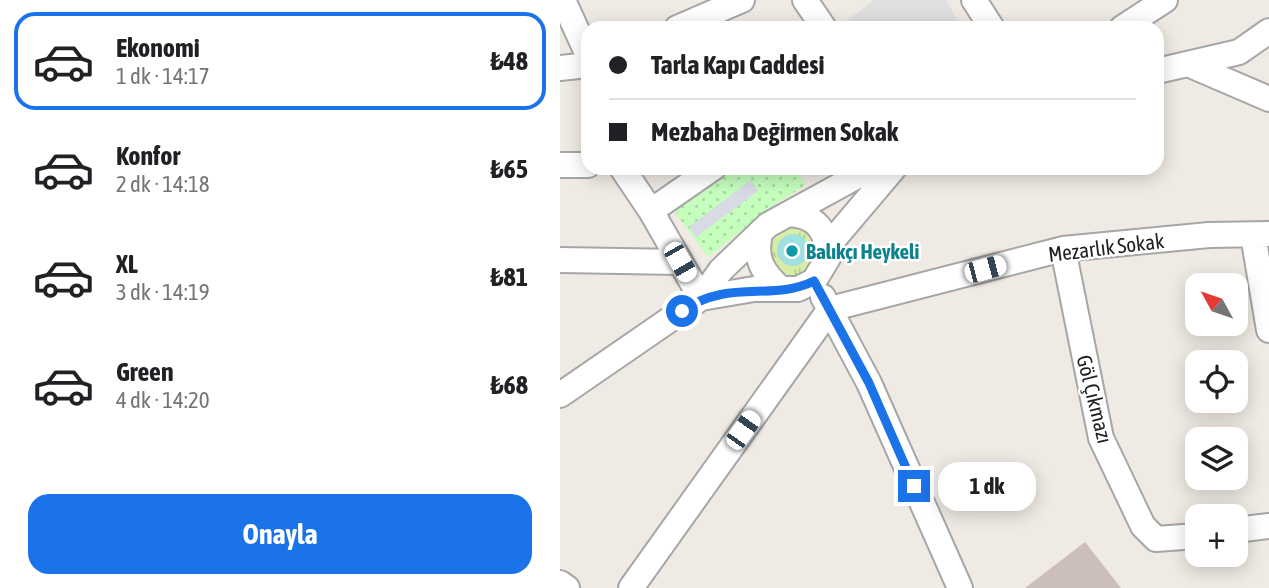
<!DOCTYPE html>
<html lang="tr">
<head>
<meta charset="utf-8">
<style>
	:root { --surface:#fff; --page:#f2f2f2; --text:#202124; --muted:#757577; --line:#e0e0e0; --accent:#1a73e8 }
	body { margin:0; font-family:"Asap Condensed",sans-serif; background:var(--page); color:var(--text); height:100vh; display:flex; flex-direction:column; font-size:26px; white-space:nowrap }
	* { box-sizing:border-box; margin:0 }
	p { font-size:23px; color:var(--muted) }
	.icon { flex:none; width:38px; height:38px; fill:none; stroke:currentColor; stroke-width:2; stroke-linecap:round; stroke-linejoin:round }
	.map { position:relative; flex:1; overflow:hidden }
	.drawer { display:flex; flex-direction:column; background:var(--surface); width:560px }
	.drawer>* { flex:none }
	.top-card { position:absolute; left:21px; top:21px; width:583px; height:154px; border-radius:21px; box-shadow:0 4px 18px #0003; display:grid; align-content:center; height:154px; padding:0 28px; background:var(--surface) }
	.needle { width:46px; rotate:310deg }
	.fabs { position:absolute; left:625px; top:273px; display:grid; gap:14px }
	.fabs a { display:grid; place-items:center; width:63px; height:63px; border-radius:14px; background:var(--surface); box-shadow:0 4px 18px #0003; font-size:35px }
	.end { position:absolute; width:32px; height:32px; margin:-16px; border:9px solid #1a73e8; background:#fff; box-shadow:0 0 0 4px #fff }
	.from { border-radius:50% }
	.bubble { position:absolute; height:49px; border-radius:21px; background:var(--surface); box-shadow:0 4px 18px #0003; font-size:23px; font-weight:700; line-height:49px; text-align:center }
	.car { position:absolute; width:21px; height:42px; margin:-21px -10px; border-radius:9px; box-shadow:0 0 5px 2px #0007; background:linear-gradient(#fff 24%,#345 0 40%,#fff 0 76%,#345 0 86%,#fff 0) }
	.top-card b { display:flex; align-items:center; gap:24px; height:66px; font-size:26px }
	.top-card b+b { border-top:2px solid var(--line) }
	.top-card i { width:18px; height:18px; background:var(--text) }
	ul { padding:12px 0 0; list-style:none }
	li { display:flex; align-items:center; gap:21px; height:98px; margin:0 14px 10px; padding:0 14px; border:4px solid transparent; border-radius:21px }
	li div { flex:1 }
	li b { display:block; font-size:26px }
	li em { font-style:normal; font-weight:700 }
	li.active { border-color:var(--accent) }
	li>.icon { width:63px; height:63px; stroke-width:1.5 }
	.primary-button { display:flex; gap:14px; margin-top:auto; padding:14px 28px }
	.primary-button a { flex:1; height:80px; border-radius:21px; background:var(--accent); color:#fff; font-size:28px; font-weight:700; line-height:80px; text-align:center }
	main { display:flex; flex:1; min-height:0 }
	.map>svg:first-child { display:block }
	.grass { fill:url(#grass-tufts) }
	.park { fill:url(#park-dots) }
	.parking { fill:#dfdfdf }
	.plaza { fill:#d8dbe6 }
	.water { fill:#a1e0e1 }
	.building { fill:#ccbeba }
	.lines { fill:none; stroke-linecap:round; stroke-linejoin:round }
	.minor-casing { stroke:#a6a6a6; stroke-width:28 }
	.minor { stroke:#fff; stroke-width:24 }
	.route { stroke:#1a73e8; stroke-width:9 }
	.culture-dot { fill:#0f9aa8; stroke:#fff; stroke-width:2.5 }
	.labels { text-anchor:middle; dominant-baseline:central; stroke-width:5; stroke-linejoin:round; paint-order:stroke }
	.street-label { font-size:21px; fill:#1f1f1f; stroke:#fff }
	.culture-label { font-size:21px; font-weight:bold; fill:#0d838f; stroke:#fff; text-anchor:start }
</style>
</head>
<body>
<main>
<section class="drawer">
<ul>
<li class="active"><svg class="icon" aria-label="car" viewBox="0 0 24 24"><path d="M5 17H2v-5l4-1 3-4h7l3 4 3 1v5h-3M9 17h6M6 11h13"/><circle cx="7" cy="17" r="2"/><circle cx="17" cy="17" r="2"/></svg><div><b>Ekonomi</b><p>1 dk · 14:17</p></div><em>₺48</em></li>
<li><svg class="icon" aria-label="car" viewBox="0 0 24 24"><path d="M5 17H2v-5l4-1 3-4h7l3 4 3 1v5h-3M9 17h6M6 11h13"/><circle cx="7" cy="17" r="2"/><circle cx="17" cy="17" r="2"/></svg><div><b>Konfor</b><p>2 dk · 14:18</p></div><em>₺65</em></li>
<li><svg class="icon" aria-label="car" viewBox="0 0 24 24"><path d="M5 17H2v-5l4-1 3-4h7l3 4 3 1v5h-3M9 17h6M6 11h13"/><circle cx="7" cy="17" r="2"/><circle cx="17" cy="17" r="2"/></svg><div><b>XL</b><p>3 dk · 14:19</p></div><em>₺81</em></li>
<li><svg class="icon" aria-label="car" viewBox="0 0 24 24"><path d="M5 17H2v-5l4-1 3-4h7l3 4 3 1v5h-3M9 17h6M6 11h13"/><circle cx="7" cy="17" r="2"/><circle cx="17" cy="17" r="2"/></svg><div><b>Green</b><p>4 dk · 14:20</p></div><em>₺68</em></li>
</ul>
<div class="primary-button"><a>Onayla</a></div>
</section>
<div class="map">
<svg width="709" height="588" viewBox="0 0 709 588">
	<defs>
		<pattern id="grass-tufts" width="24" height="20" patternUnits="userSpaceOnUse" patternTransform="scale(1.75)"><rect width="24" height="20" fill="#d8eea6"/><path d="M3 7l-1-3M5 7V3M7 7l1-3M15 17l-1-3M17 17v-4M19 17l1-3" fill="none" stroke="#b9cc8e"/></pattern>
		<pattern id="park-dots" width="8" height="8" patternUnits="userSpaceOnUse" patternTransform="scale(1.75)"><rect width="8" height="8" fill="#c5febd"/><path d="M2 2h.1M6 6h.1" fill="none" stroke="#a9d9a2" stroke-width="1.8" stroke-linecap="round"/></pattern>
	</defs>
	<rect width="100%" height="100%" fill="#f0eae4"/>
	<path class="grass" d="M209 251a24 24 0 1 1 48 0a24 24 0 1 1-48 0Z"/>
	<path class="park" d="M 170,168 L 234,168 L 246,185 L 212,206 L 148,257 L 116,214 L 116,210 Z"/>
	<path class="parking" d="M 314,0 L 386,0 L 402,28 L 278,28 Z"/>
	<path class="plaza" d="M 191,180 L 198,191 L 136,237 L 129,227 Z"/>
	<path class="water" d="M217 250a16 16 0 1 1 32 0a16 16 0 1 1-32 0Z"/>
	<path class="building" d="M 525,542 L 561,588 L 465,588 Z"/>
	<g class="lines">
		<defs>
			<path id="minor" d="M 3,0 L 28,55
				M 245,0 L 264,28
				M 414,0 L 432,28
				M 117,28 L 182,0
				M 562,28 L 605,0
				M 630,65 L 709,99
				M 0,68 L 28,65
				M 597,71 L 679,52 L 709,31
				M 0,165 L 28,165
				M 62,168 L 91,211 L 141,298
				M 91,211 L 153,168
				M 200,234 C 194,259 203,273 221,289
				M 693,235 L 709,330
				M 268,246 L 334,168
				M 503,249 L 541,438 L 583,526 L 596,539 L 637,536
				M 0,260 L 120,262
				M 263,297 L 309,383 L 400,588
				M 141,298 L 161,270 L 208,225 L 312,168
				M 0,395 L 141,298 L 194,289 L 238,289 L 254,281 L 268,258 C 268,230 255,215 228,214
				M 676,530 L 709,526
				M 0,583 L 7,588
				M 71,588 L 270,309 L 503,249 L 649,235 L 709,234"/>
		</defs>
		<use href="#minor" class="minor-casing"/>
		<use href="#minor" class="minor"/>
	</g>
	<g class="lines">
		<path class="route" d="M 122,311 C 170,278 211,302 254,281 L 309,383 L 354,486"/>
	</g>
	<circle class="culture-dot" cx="232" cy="251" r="7"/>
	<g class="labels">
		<g class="street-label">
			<text transform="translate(546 247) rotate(-7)">Mezarlık Sokak</text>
			<text transform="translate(535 399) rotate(76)">Göl Çıkmazı</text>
		</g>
		<g class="culture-label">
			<text x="246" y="251">Balıkçı Heykeli</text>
		</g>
	</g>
</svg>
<div class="fabs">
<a><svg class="needle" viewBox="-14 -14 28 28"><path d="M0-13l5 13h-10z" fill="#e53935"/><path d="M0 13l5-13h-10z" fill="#757577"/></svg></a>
<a><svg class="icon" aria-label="locate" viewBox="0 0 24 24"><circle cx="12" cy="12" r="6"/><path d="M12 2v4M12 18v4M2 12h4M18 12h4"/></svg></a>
<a><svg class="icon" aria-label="layers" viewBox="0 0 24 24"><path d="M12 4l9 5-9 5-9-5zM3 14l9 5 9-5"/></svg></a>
<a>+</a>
</div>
<i class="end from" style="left:122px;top:311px"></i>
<i class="end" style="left:354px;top:486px"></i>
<div class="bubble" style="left:378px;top:462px;width:98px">1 dk</div>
<i class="car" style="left:120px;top:262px;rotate:150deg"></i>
<i class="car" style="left:425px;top:269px;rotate:75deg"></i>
<i class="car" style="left:183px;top:430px;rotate:35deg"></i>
<div class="top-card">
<b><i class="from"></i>Tarla Kapı Caddesi</b>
<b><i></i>Mezbaha Değirmen Sokak</b>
</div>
</div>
</main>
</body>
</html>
